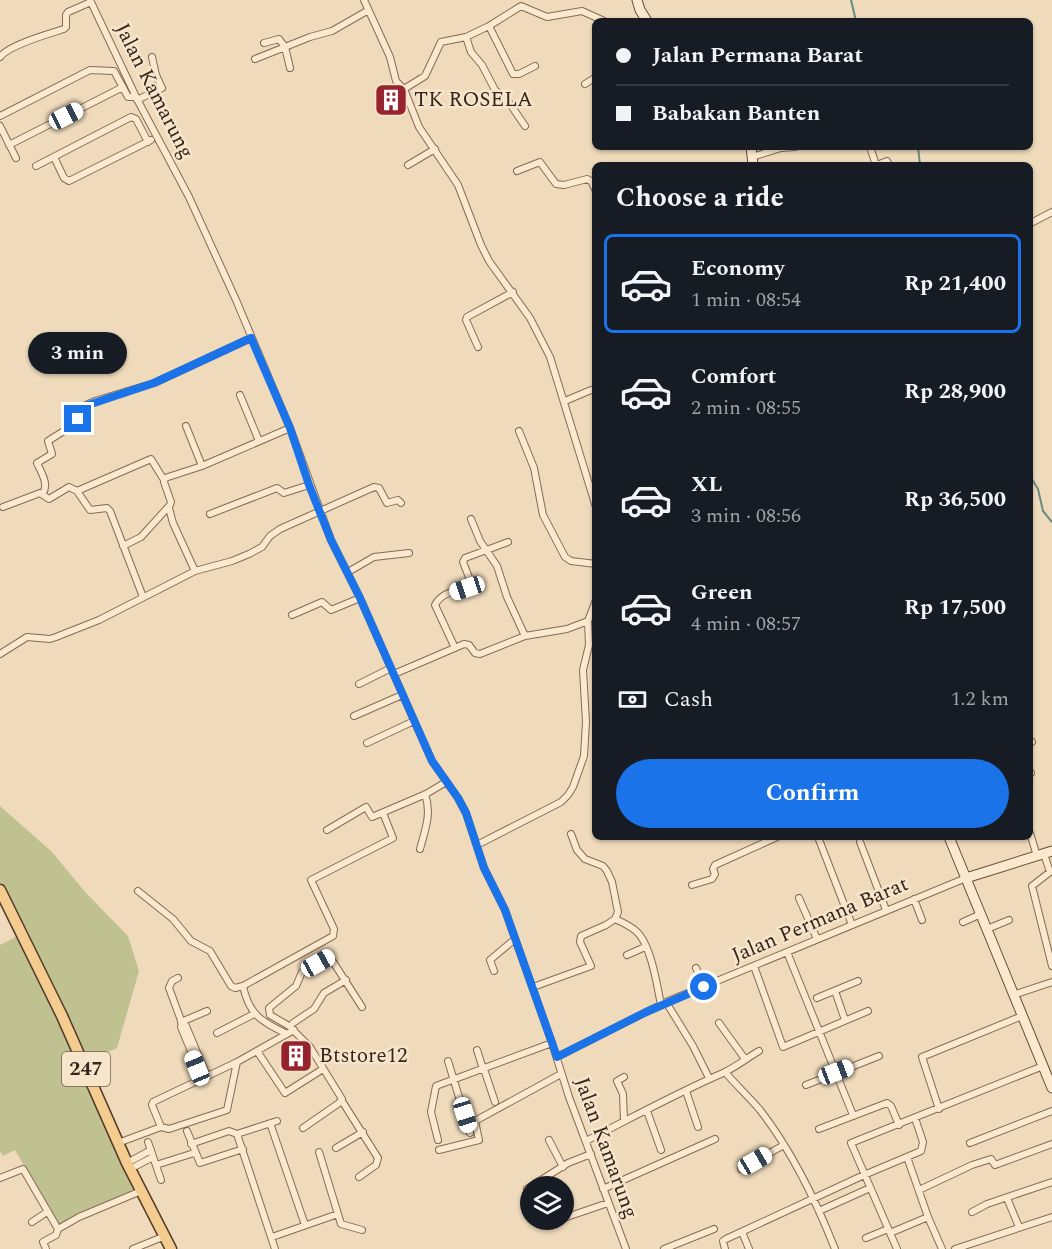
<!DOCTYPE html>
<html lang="en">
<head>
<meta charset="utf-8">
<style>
	:root { --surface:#171b24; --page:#20242c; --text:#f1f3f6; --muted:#9ea1a6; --line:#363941; --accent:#1a73e8 }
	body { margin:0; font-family:Spectral,serif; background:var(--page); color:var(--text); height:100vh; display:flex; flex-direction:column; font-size:22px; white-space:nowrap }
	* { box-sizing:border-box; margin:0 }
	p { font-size:20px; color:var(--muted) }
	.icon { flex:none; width:33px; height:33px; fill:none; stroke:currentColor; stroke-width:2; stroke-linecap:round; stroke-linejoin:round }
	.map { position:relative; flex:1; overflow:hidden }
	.side { position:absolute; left:592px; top:162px; width:441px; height:678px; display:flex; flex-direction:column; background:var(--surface); border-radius:9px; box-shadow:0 2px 4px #0004 }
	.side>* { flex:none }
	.banner { position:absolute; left:592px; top:18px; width:441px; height:132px; border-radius:9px; box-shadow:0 2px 4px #0004; display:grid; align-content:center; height:132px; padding:0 24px; background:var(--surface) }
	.buttons { position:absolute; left:520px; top:1176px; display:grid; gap:12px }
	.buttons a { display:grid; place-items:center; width:54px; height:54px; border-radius:50%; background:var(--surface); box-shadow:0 2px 4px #0004; font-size:30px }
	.end { position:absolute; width:27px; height:27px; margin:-14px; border:8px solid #1a73e8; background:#fff; box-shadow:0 0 0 3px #fff }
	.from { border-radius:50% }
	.bubble { position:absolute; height:42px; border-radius:21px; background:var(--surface); box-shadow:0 2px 4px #0004; font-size:20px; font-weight:700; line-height:42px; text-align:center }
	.car { position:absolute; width:18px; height:36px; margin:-18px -9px; border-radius:8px; box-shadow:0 0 4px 2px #0007; background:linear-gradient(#fff 24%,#345 0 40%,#fff 0 76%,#345 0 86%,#fff 0) }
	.banner b { display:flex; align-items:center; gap:21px; height:57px; font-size:22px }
	.banner b+b { border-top:2px solid var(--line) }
	.banner i { width:15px; height:15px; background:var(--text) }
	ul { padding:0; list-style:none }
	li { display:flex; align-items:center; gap:18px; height:99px; margin:0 12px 9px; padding:0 12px; border:3px solid transparent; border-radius:9px }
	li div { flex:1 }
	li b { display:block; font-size:22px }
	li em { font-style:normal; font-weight:700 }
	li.current { border-color:var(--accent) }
	li>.icon { width:54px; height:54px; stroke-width:1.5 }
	h2 { padding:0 24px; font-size:27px; line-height:72px }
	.pay { display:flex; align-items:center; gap:15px; height:66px; padding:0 24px; font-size:22px }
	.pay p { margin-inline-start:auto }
	.cta { display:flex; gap:12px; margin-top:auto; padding:12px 24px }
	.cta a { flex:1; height:69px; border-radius:36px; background:var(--accent); color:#fff; font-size:24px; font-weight:700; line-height:69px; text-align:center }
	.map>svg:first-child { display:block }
	.cemetery { fill:#c0c190 }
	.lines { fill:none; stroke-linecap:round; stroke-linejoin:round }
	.stream { stroke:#678d80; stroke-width:2 }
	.street-casing { stroke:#866a55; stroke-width:8 }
	.secondary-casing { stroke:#684b38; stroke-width:11 }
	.primary-casing { stroke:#53392a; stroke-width:13 }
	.street { stroke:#fae9ce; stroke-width:6 }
	.secondary { stroke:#fae9ce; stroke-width:9 }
	.primary { stroke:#f5cc90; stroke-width:10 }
	.route { stroke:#1a73e8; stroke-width:8 }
	.labels { text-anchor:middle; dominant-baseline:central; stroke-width:5; stroke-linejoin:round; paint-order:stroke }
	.shield { fill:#f6e5cb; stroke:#6f5f4f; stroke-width:1.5 }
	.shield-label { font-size:20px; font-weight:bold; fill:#35251a }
	.street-label { font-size:21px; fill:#35251a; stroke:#f6e5cb }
	.poi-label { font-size:21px; fill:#35251a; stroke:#f6e5cb; text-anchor:start }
</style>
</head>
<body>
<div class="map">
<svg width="1052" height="1249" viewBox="0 0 1052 1249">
	<rect width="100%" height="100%" fill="#efdabb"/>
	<path class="cemetery" d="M 0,806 L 52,852 L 86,893 L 128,936 L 139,971 L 117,1048 L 80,1064 L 137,1190 L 59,1226 L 15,1150 L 3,1156 L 0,1151 L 0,945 L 25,932 L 0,882 Z"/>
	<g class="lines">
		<path class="stream" d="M 851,0 L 856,21
			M 918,147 L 920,165
			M 1030,476 L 1038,489 L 1043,511 L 1052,522"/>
		<defs>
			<path id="street" d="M 90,0 L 138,101 L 189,197 L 236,300 L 290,428 L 331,540 L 360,598 L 432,761 L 458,798 L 466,813 L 484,868 L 505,910 L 552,1043 L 569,1097 L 626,1249
				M 364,0 L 390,57 L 396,81 L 404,89 L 425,76 L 441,42 L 466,37 L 489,26 L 521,6 L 547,17 L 582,11 L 604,21
				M 489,26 L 513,74 L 519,74 L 535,66
				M 466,37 L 471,52 L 482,65 L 495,90 L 508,101 L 525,126
				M 264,43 L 279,39 L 285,47 L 290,68
				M 0,57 C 9,45 48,34 64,29 L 66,27 L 66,15 L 68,12 L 91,2
				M 255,59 L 310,37 L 332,31 L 367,11
				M 585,84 L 596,77
				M 404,89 L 419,127 L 458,185 L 481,245 L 489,261 L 530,318 L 550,357 L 596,507
				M 137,100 L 162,88 L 156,75 L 152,57
				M 0,116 L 90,70 L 114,71 L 128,97 L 135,97
				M 0,126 L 16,158
				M 9,145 L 123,87
				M 870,147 L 876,165
				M 54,157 L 64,178 L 69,181 L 151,140
				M 752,157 L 781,148 L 795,147
				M 408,165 L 435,149
				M 877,165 L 887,161 L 889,165
				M 36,166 L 131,117 L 136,119 L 148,142
				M 517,171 L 540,162 L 556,184 L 564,185 L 587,179 L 591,181 L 596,191
				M 1031,223 L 1052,212
				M 478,347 L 466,320 L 467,317 L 513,292
				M 240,395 L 259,441
				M 565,401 L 591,390 L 596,391
				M 186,426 L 202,466
				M 519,431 L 534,468 L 543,515 L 565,557 L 571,561 L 596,564
				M 77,491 L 151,459 L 164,480
				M 43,493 C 49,484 41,472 37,463 L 52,454 L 48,441 L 78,422 L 75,410 L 95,401 L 154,383 L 251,338
				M 3,507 L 40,493 L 49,499 L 69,487 L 77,491 L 90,510 L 107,508 L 110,511 L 143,597
				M 169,508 L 173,523 L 195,571
				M 210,514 L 277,488 L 284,493 L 309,485
				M 471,519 L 480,541 L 497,566 L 507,597 L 525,636
				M 123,546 L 141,537 L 170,505 L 171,502 L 164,482 L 165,478 L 202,466 L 290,428
				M 348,572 L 374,557 L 409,553
				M 292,615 L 322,602 L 331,610 L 360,598
				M 455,648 L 435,605 C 442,591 459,591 472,585 L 463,562 L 465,558 L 508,542
				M 0,654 L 27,637 L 50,639 L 56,637 L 99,620 L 195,571 L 232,561 L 249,554 L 262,547 L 270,536 L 280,529 L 374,487 L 379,488 L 387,503 L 398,500 L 401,503
				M 394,674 L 464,644 L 469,645 L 475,653 L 480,654 L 525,636 L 567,629 L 588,621
				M 359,684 L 391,668
				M 354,716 L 402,695
				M 367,743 L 414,721
				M 1030,743 L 1032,742
				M 1030,773 L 1031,773
				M 327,830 L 366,807 L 372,817 L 426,794 L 446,782
				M 1030,833 L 1037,856
				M 818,837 L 852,925
				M 860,842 L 886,910
				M 477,845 L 561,802 L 568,795 L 573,787 L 584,756 L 586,722 L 583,670 L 589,645 L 588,621 L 596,600
				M 420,849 C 425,830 432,814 425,794
				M 1044,854 L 1050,872 L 1032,886 L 1052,966
				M 692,885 L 712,879 L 715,874 L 713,869 L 715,865 L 777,837
				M 138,891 L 173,919 L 191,941 L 210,951 L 231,986 L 235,988 L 243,986 L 333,936 L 334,929 L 311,880 L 393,838 L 383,813
				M 799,898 L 817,939
				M 914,899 L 922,920
				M 615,919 C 622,922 630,926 636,931 C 651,944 657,985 661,1005
				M 963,922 L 981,914
				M 987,929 L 1009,920
				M 787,952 L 853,1115
				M 627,955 L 645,947
				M 754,966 L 783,1047 L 868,1011
				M 696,968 L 704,986
				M 494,971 L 490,960 L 515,939
				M 178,978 L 172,981 L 169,988 L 182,1023
				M 243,986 C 249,1015 262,1022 287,1034
				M 533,987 L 591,966 L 580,942 L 581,936 L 606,925 L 615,919 L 618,912 L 612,882 L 607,871 L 603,866 L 585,859 L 577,850 L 571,834
				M 835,991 L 845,1020
				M 1013,995 L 1052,982
				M 817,998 L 858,981
				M 666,1002 L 693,1046 L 709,1078
				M 181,1022 L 207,1011
				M 293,1023 L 314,1009 L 324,993 L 346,980
				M 719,1023 L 745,1059
				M 217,1033 L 254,1014
				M 477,1050 L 483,1069
				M 257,1051 L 285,1093 L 323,1069
				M 557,1057 L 666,1002 L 966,878
				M 448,1061 L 470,1133
				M 484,1069 L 495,1102
				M 725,1072 C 736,1085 749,1097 760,1110 C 792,1151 816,1201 835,1249
				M 624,1077 L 617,1081 L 623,1094 L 624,1121
				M 202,1078 L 181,1027 L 182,1023 L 186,1026 L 207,1076
				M 806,1085 L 879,1056
				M 686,1091 L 698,1127
				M 342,1101 L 378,1158 L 376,1165 L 359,1177
				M 939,1109 L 922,1057 L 1022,1016
				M 647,1111 L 661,1150
				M 270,1123 L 305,1225
				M 161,1127 L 152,1105 L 153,1102 L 237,1062 L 294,1030
				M 303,1128 L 339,1103 L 342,1099 L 310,1047 L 289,1026 L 270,1015 L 269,1008 L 296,986 L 302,972 L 330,957 L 362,1007
				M 819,1129 L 887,1103 L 891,1106 L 899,1125
				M 187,1131 L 200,1163 L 243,1149
				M 237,1134 L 277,1121
				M 438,1140 L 431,1112 L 436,1086 L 552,1043
				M 549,1140 L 563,1167
				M 586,1141 C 631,1118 677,1093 723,1073 C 736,1067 747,1058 759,1051
				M 148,1142 L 161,1180
				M 118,1143 L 161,1127 L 169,1129 L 227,1110 L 237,1062
				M 970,1143 L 1052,1111
				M 191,1144 L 229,1131 L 237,1134 L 275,1249
				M 336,1148 L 363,1132
				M 439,1150 L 479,1140 L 475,1121 L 561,1074
				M 319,1152 L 341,1224 L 362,1230
				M 907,1157 L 928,1217 L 942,1249
				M 127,1163 L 151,1150
				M 156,1165 L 194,1153
				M 130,1169 L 153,1157
				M 741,1169 L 784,1145
				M 0,1178 L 23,1169 L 58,1229 L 79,1217 L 141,1191
				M 527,1189 L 568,1163 L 591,1154
				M 603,1189 L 715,1139
				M 919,1190 L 972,1165 L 991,1159 L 995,1165 L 1052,1144
				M 1007,1198 L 1019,1227
				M 819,1211 L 870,1188
				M 972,1212 L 987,1204 L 1052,1182
				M 564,1218 L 608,1203
				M 32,1222 L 47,1212
				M 742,1232 L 749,1249
				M 890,1233 L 928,1217
				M 272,1237 L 338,1214
				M 866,1238 L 888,1229
				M 46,1249 L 43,1242 L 56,1235 L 58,1229
				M 133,1249 L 165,1236
				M 664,1249 L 714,1229
				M 725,1249 L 723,1241 L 726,1239 L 864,1175 L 921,1151 L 923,1142 L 915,1118
				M 897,1249 L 851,1143 L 1043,1066
				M 955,1249 L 1052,1217"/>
			<path id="secondary" d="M 637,0 L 640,10 L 647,21
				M 751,147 L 753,165
				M 949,837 L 1052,1088
				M 966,878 L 1052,851"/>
			<path id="primary" d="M 0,890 L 62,1016 L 127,1163 L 171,1249"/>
		</defs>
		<use href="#street" class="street-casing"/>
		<use href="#secondary" class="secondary-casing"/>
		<use href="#primary" class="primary-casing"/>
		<use href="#street" class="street"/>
		<use href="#secondary" class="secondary"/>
		<use href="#primary" class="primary"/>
	</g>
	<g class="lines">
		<path class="route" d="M 78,419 L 74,411 L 76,409 L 154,383 L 251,338 L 290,428 L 309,485 L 331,540 L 360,598 L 432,761 L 458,798 L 466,813 L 484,868 L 505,910 L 557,1057 L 644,1013 L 704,987"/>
	</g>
	<defs>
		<symbol id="building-square" viewBox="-11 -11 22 22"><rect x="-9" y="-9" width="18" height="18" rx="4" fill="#97232f" stroke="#f6e5cb"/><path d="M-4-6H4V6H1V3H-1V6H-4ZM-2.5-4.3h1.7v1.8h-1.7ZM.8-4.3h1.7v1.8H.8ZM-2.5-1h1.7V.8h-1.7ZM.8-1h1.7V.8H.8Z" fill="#fff"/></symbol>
	</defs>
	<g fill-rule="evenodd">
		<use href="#building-square" x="372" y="81" width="38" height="38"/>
		<use href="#building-square" x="277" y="1037" width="38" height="38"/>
	</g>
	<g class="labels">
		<rect class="shield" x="62" y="1052" width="48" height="34" rx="4.5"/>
		<g class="shield-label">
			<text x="86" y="1069">247</text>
		</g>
		<g class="street-label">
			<text transform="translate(154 91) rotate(63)">Jalan Kamarung</text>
			<text transform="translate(820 920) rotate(-23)">Jalan Permana Barat</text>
			<text transform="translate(606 1148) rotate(70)">Jalan Kamarung</text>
		</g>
		<g class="poi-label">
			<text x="414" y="100">TK ROSELA</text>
			<text x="319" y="1056">Btstore12</text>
		</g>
	</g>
</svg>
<div class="buttons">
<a><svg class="icon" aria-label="layers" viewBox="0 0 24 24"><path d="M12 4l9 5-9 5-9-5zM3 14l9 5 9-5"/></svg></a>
</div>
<i class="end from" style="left:704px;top:987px"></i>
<i class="end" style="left:78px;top:419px"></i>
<div class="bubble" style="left:28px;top:332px;width:99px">3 min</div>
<i class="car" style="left:66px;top:116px;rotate:63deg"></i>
<i class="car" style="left:467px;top:588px;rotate:252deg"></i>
<i class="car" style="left:318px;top:963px;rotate:61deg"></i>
<i class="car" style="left:197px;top:1068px;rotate:338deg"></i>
<i class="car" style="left:836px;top:1072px;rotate:69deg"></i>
<i class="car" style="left:465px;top:1115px;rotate:163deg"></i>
<i class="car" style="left:755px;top:1161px;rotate:60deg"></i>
<div class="banner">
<b><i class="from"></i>Jalan Permana Barat</b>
<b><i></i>Babakan Banten</b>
</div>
<section class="side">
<h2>Choose a ride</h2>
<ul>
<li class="current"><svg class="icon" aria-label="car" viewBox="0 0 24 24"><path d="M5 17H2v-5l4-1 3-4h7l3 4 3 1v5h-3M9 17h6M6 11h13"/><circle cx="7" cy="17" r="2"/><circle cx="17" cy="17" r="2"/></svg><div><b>Economy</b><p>1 min · 08:54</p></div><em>Rp 21,400</em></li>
<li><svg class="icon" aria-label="car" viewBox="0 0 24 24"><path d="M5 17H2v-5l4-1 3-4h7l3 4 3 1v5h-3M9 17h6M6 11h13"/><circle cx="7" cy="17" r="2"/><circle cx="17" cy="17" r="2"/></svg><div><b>Comfort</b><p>2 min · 08:55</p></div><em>Rp 28,900</em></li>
<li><svg class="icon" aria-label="car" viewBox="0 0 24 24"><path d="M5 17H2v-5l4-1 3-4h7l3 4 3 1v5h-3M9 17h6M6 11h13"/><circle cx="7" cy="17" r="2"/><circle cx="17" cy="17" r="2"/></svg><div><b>XL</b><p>3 min · 08:56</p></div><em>Rp 36,500</em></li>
<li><svg class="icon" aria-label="car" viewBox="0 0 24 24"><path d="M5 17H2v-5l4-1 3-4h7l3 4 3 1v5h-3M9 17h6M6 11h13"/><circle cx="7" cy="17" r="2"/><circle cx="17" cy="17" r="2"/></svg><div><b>Green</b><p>4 min · 08:57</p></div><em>Rp 17,500</em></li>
</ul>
<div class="pay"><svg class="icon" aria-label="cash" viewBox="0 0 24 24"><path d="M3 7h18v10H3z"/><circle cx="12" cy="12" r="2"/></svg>Cash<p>1.2 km</p></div>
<div class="cta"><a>Confirm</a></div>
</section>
</div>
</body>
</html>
